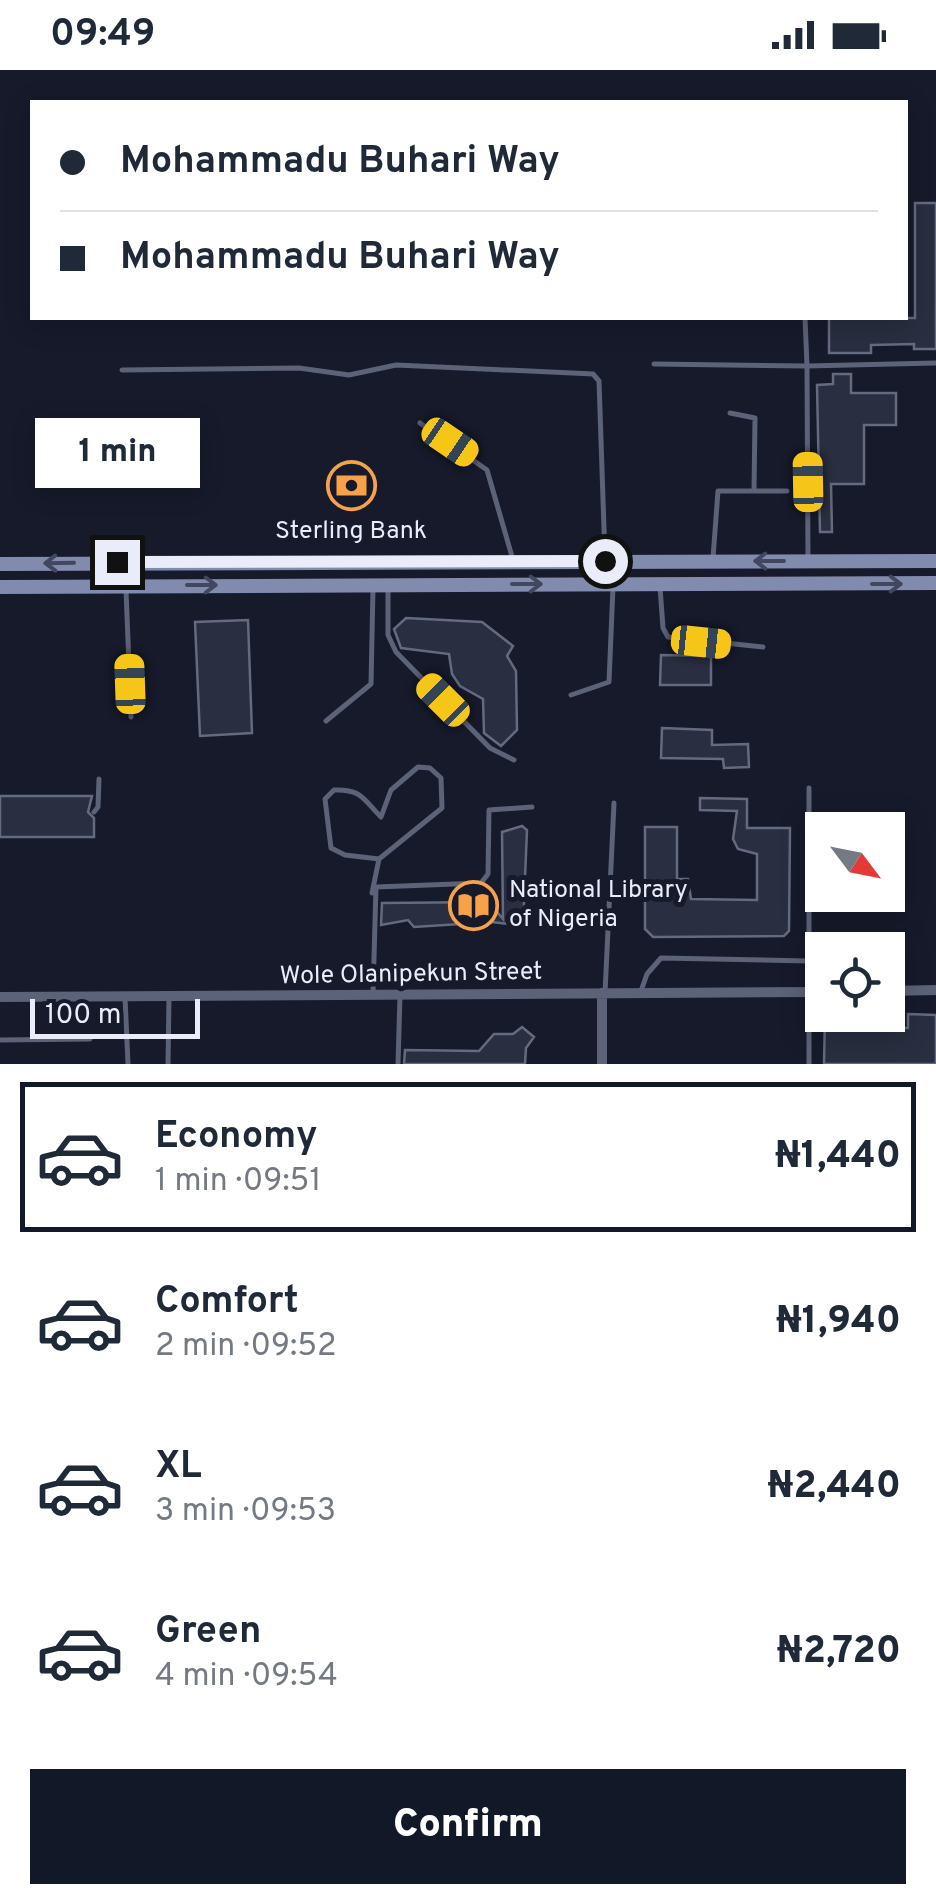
<!DOCTYPE html>
<html lang="en">
<head>
<meta charset="utf-8">
<style>
	:root { --surface:#fff; --page:#f2f2f3; --text:#1f2937; --muted:#747a83; --line:#e0e1e3; --accent:#111827 }
	body { margin:0; font-family:Overpass,sans-serif; background:var(--page); color:var(--text); height:100vh; display:flex; flex-direction:column; font-size:38px; white-space:nowrap }
	* { box-sizing:border-box; margin:0 }
	p { font-size:32px; color:var(--muted) }
	.icon { flex:none; width:55px; height:55px; fill:none; stroke:currentColor; stroke-width:2; stroke-linecap:round; stroke-linejoin:round }
	.map { position:relative; height:994px; overflow:hidden }
	.sheet { display:flex; flex-direction:column; background:var(--surface); flex:1 }
	.sheet>* { flex:none }
	.guide { position:absolute; left:30px; top:30px; width:878px; height:220px; border-radius:0px; box-shadow:0 5px 25px #0003; display:grid; align-content:center; height:220px; padding:0 30px; background:var(--surface) }
	.needle { width:65px; rotate:122deg }
	.controls { position:absolute; left:805px; top:742px; display:grid; gap:20px }
	.controls a { display:grid; place-items:center; width:100px; height:100px; border-radius:0px; background:var(--surface); box-shadow:0 5px 25px #0003; font-size:50px }
	.scale { position:absolute; left:30px; bottom:25px; width:170px; box-sizing:border-box; padding-left:10px; border:5px solid #eaedf9; border-top:0; font-size:28px; line-height:35px; white-space:nowrap; color:#eaedf9; -webkit-text-stroke:8px #161a2b; paint-order:stroke }
	.end { position:absolute; width:45px; height:45px; margin:-22px; border:12px solid #eaedf9; background:#111; box-shadow:0 0 0 5px #111 }
	.from { border-radius:50% }
	.bubble { position:absolute; height:70px; border-radius:0px; background:var(--surface); box-shadow:0 5px 25px #0003; font-size:32px; font-weight:800; line-height:70px; text-align:center }
	.car { position:absolute; width:30px; height:60px; margin:-30px -15px; border-radius:12px; box-shadow:0 0 8px 2px #0007; background:linear-gradient(#f5c518 24%,#345 0 40%,#f5c518 0 76%,#345 0 86%,#f5c518 0) }
	.guide b { display:flex; align-items:center; gap:35px; height:95px; font-size:38px }
	.guide b+b { border-top:2px solid var(--line) }
	.guide i { width:25px; height:25px; background:var(--text) }
	ul { padding:18px 0 0; list-style:none }
	li { display:flex; align-items:center; gap:30px; height:150px; margin:0 20px 15px; padding:0 10px; border:5px solid transparent; border-radius:0px }
	li div { flex:1 }
	li b { display:block; font-size:38px }
	li em { font-style:normal; font-weight:800 }
	li.selected { border-color:var(--accent) }
	li>.icon { width:90px; height:90px; stroke-width:1.5 }
	.button { display:flex; gap:20px; margin-top:auto; padding:20px 30px }
	.button a { flex:1; height:115px; border-radius:0px; background:var(--accent); color:#fff; font-size:40px; font-weight:800; line-height:115px; text-align:center }
	.status { display:flex; justify-content:space-between; align-items:center; height:70px; padding:0 50px; background:var(--surface); direction:ltr }
	.status svg { height:28px; fill:currentColor }
	.map>svg:first-child { display:block }
	.building { fill:#292e40; stroke:#646a7f; stroke-width:2.5 }
	.lines { fill:none; stroke-linecap:round; stroke-linejoin:round }
	.lane { stroke:#5c6278; stroke-width:5 }
	.street { stroke:#5c6278; stroke-width:10 }
	.secondary { stroke:#818bae; stroke-width:14 }
	.oneway { stroke:#41475f }
	.route { stroke:#eaedf9; stroke-width:12 }
	.labels { text-anchor:middle; dominant-baseline:central; stroke-width:10; stroke-linejoin:round; paint-order:stroke }
	.poi-label { font-size:25px; fill:#eaedf9; stroke:#161a2b }
	.street-label { font-size:25px; fill:#eaedf9; stroke:#161a2b }
</style>
</head>
<body>
<div class="status"><b>09:49</b><svg viewBox="0 0 49 12"><path d="M0 12V9h3v3zM5 12V6h3v6zM10 12V3h3v9zM15 12V0h3v12zM26 1h20v11H26zM47 4h2v5h-2z"/></svg></div>
<div class="map">
<svg width="936" height="994" viewBox="0 0 936 994">
	<rect width="100%" height="100%" fill="#161a2b"/>
	<path class="building" d="M 915,133 L 936,133 L 936,279 L 914,279 L 914,274 L 871,275 L 871,283 L 829,283 L 829,248 L 915,248 Z
		M 833,304 L 851,304 L 851,323 L 896,323 L 896,355 L 864,355 L 864,414 L 831,414 L 832,462 L 820,462 L 817,315 L 833,314 Z
		M 406,548 L 482,552 L 513,576 L 507,586 L 516,601 L 517,660 L 501,676 L 484,663 L 483,629 L 460,616 L 452,604 L 449,584 L 401,578 L 394,559 Z
		M 248,550 L 252,663 L 200,666 L 195,552 Z
		M 661,585 L 711,586 L 711,615 L 660,615 Z
		M 662,658 L 712,660 L 712,675 L 748,674 L 749,697 L 724,698 L 723,689 L 661,688 Z
		M 0,726 L 92,726 L 88,742 L 94,748 L 94,767 L 0,767 Z
		M 700,728 L 747,729 L 747,758 L 790,758 L 789,861 L 784,866 L 653,867 L 645,859 L 645,757 L 677,757 L 677,809 L 688,809 L 691,829 L 757,830 L 757,784 L 738,779 L 733,769 L 737,741 L 700,740 Z
		M 522,756 L 527,760 L 523,856 L 492,852 L 414,857 L 408,850 L 381,855 L 382,833 L 489,832 L 503,849 L 502,762 Z
		M 908,944 L 936,945 L 936,994 L 824,994 L 825,945 L 882,945 L 881,957 L 908,958 Z
		M 522,957 L 534,967 L 526,978 L 525,994 L 404,994 L 405,980 L 479,981 L 494,964 L 513,964 Z"/>
	<g class="lines">
		<path class="lane" d="M 654,294 L 807,296 L 805,248
			M 122,300 L 299,298 L 349,305 L 396,295 L 593,304 L 599,311 L 605,488
			M 730,343 L 755,348 L 754,420
			M 420,353 L 487,400 L 513,490
			M 713,488 L 718,421 L 787,421
			M 808,488 L 807,296 L 936,293
			M 660,517 L 663,558 L 668,567 L 763,577
			M 388,518 L 388,565 L 396,582 L 490,678 L 514,690
			M 126,520 L 131,647
			M 571,625 L 609,612 L 613,517
			M 326,651 L 371,614 L 373,518
			M 94,742 L 98,737 L 99,709
			M 372,823 L 379,789 L 345,785 L 331,778 L 325,729 L 334,720 C 362,719 363,729 381,747 L 391,720 L 418,697 L 430,698 L 441,708 L 442,738 L 379,789
			M 641,921 L 647,904 L 661,888 L 808,891
			M 373,923 L 376,817 L 481,813 L 488,804 L 489,740 L 532,737
			M 605,923 L 614,733
			M 125,927 L 128,994
			M 0,970 L 90,969
			M 168,994 L 169,927
			M 398,994 L 400,926
			M 809,994 L 809,718"/>
		<path class="street" d="M 888,921 L 936,920
			M 602,923 L 602,994
			M 0,927 L 822,922"/>
		<path class="secondary" d="M 0,494 L 936,491
			M 0,517 L 936,513"/>
	</g>
	<defs><path id="oneway-shaft" d="M-6 0H5M1.5-3L5.5 0L1.5 3" fill="none" stroke-width="1.6" stroke-linecap="round" stroke-linejoin="round" transform="scale(2.5)"/></defs>
	<g class="oneway">
		<use href="#oneway-shaft" transform="translate(769 491) rotate(-180)"/>
		<use href="#oneway-shaft" transform="translate(59 493) rotate(179)"/>
		<use href="#oneway-shaft" transform="translate(527 514)"/>
		<use href="#oneway-shaft" transform="translate(887 514)"/>
		<use href="#oneway-shaft" transform="translate(202 515)"/>
	</g>
	<g class="lines">
		<path class="route" d="M 117,492 L 605,491"/>
	</g>
	<defs>
		<symbol id="bank-ring" viewBox="-11 -11 22 22"><circle r="9.5" fill="#161a2b" stroke="#f7a149" stroke-width="1.5"/><path d="M-6-4H6V4H-6ZM0-2.3a2.3 2.3 0 1 0 0 4.6a2.3 2.3 0 1 0 0-4.6Z" fill="#f7a149"/></symbol>
		<symbol id="library-ring" viewBox="-11 -11 22 22"><circle r="9.5" fill="#161a2b" stroke="#f7a149" stroke-width="1.5"/><path d="M-6-4Q-3-5.5-.7-3.5V5Q-3 3-6 4ZM6-4Q3-5.5 .7-3.5V5Q3 3 6 4Z" fill="#f7a149"/></symbol>
	</defs>
	<g fill-rule="evenodd">
		<use href="#bank-ring" x="324" y="388" width="55" height="55"/>
		<use href="#library-ring" x="446" y="808" width="55" height="55"/>
	</g>
	<g class="labels">
		<g class="poi-label">
			<text x="351" y="462">Sterling Bank</text>
			<text x="509" y="821" text-anchor="start">National Library<tspan x="509" dy="29">of Nigeria</tspan></text>
		</g>
		<g class="street-label">
			<text transform="translate(411 905) rotate(-1)">Wole Olanipekun Street</text>
		</g>
	</g>
</svg>
<div class="controls">
<a><svg class="needle" viewBox="-14 -14 28 28"><path d="M0-13l5 13h-10z" fill="#e53935"/><path d="M0 13l5-13h-10z" fill="#747a83"/></svg></a>
<a><svg class="icon" aria-label="locate" viewBox="0 0 24 24"><circle cx="12" cy="12" r="6"/><path d="M12 2v4M12 18v4M2 12h4M18 12h4"/></svg></a>
</div>
<div class="scale">100 m</div>
<i class="end from" style="left:605px;top:491px"></i>
<i class="end" style="left:117px;top:492px"></i>
<div class="bubble" style="left:35px;top:348px;width:165px">1 min</div>
<i class="car" style="left:450px;top:372px;rotate:124deg"></i>
<i class="car" style="left:808px;top:412px;rotate:359deg"></i>
<i class="car" style="left:701px;top:572px;rotate:96deg"></i>
<i class="car" style="left:130px;top:614px;rotate:358deg"></i>
<i class="car" style="left:443px;top:630px;rotate:315deg"></i>
<div class="guide">
<b><i class="from"></i>Mohammadu Buhari Way</b>
<b><i></i>Mohammadu Buhari Way</b>
</div>
</div>
<section class="sheet">
<ul>
<li class="selected"><svg class="icon" aria-label="car" viewBox="0 0 24 24"><path d="M5 17H2v-5l4-1 3-4h7l3 4 3 1v5h-3M9 17h6M6 11h13"/><circle cx="7" cy="17" r="2"/><circle cx="17" cy="17" r="2"/></svg><div><b>Economy</b><p>1 min · 09:51</p></div><em>₦1,440</em></li>
<li><svg class="icon" aria-label="car" viewBox="0 0 24 24"><path d="M5 17H2v-5l4-1 3-4h7l3 4 3 1v5h-3M9 17h6M6 11h13"/><circle cx="7" cy="17" r="2"/><circle cx="17" cy="17" r="2"/></svg><div><b>Comfort</b><p>2 min · 09:52</p></div><em>₦1,940</em></li>
<li><svg class="icon" aria-label="car" viewBox="0 0 24 24"><path d="M5 17H2v-5l4-1 3-4h7l3 4 3 1v5h-3M9 17h6M6 11h13"/><circle cx="7" cy="17" r="2"/><circle cx="17" cy="17" r="2"/></svg><div><b>XL</b><p>3 min · 09:53</p></div><em>₦2,440</em></li>
<li><svg class="icon" aria-label="car" viewBox="0 0 24 24"><path d="M5 17H2v-5l4-1 3-4h7l3 4 3 1v5h-3M9 17h6M6 11h13"/><circle cx="7" cy="17" r="2"/><circle cx="17" cy="17" r="2"/></svg><div><b>Green</b><p>4 min · 09:54</p></div><em>₦2,720</em></li>
</ul>
<div class="button"><a>Confirm</a></div>
</section>
</body>
</html>
